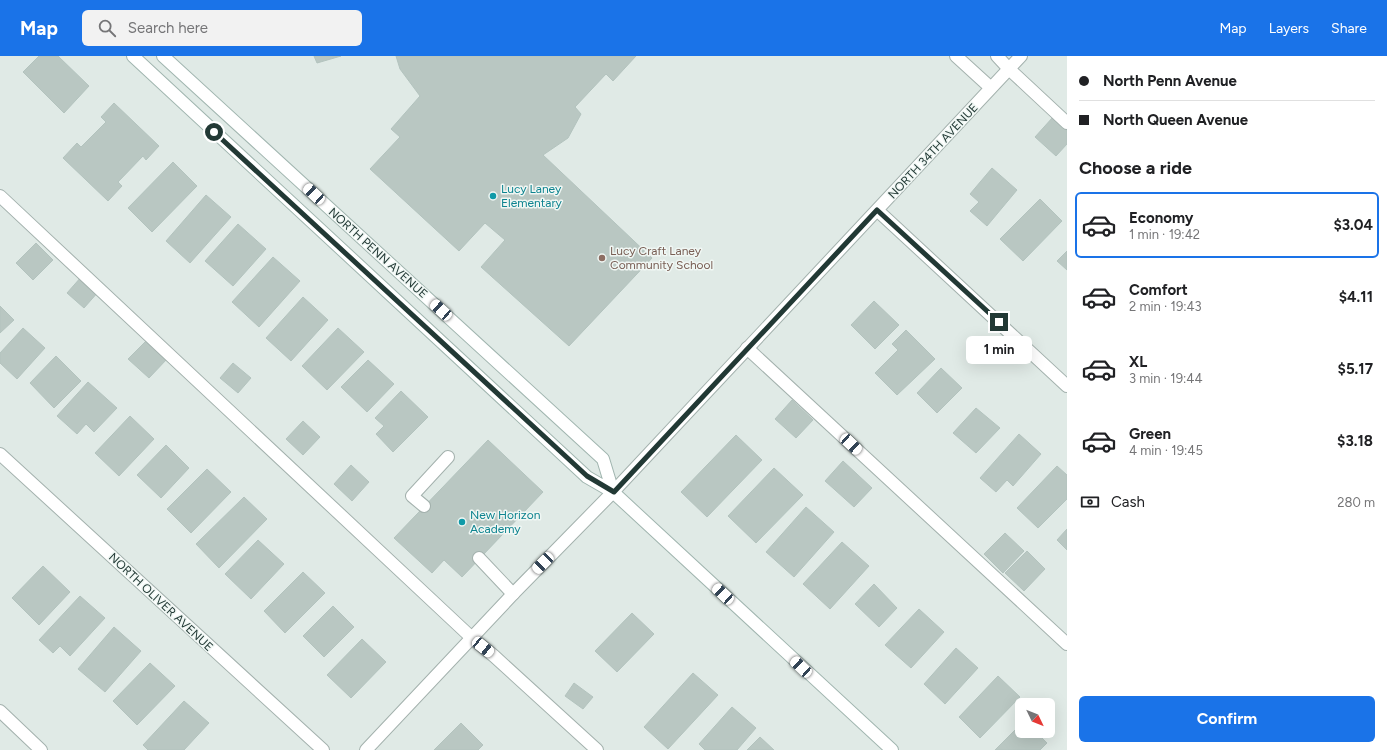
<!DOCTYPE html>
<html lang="en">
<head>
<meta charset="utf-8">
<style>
	:root { --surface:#fff; --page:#f2f2f2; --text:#202124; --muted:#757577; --line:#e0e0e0; --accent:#1a73e8 }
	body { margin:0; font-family:Figtree,sans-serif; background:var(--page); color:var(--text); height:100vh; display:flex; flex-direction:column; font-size:15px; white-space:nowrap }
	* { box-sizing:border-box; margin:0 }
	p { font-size:13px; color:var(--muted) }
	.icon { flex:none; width:22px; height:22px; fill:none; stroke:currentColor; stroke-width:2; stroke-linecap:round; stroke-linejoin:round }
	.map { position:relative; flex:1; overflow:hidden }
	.drawer { display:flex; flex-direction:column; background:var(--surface); width:320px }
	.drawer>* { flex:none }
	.guide { display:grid; align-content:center; height:88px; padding:0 12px; background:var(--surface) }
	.needle { width:26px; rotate:133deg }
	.tools { position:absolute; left:1015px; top:642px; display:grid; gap:8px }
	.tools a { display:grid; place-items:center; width:40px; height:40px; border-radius:6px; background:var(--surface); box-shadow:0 4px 16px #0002; font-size:20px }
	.end { position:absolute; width:18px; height:18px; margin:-9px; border:5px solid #223935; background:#fff; box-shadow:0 0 0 2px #fff }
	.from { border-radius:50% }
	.bubble { position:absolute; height:28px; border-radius:6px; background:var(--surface); box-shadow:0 4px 16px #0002; font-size:13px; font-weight:700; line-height:28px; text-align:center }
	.car { position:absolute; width:12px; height:24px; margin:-12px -6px; border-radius:5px; box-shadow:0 0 3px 1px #0007; background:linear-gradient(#fff 24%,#345 0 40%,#fff 0 76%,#345 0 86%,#fff 0) }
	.guide b { display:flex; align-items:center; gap:14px; height:38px; font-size:15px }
	.guide b+b { border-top:1px solid var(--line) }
	.guide i { width:10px; height:10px; background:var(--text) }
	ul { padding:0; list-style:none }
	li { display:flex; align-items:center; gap:12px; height:66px; margin:0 8px 6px; padding:0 4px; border:2px solid transparent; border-radius:6px }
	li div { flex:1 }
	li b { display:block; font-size:15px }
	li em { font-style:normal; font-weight:700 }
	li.active { border-color:var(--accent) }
	li>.icon { width:36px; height:36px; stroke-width:1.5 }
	h2 { padding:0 12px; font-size:18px; line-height:48px }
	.pay { display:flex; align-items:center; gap:10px; height:44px; padding:0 12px; font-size:15px }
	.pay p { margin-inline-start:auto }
	.action { display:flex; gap:8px; margin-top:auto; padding:8px 12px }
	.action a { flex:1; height:46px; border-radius:6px; background:var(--accent); color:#fff; font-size:16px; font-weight:700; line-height:46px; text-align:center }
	header { display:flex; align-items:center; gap:24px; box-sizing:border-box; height:56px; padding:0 20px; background:var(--accent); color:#fff }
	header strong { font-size:19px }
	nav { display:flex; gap:22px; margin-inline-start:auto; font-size:14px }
	.search { width:280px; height:36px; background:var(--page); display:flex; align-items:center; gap:10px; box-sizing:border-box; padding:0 14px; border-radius:6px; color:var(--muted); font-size:15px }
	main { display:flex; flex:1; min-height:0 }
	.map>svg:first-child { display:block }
	.building { fill:#b9c7c2; stroke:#b3c3be }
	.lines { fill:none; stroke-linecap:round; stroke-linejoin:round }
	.lane-casing { stroke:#a3b1ad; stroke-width:14 }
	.street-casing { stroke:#a3b1ad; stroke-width:14 }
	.secondary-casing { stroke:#a0b5af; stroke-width:14 }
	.lane { stroke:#fff; stroke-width:12 }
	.street { stroke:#fff; stroke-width:12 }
	.secondary { stroke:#fff; stroke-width:12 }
	.route { stroke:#223935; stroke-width:5 }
	.culture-dot { fill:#0f9aa8; stroke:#f0f7f4; stroke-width:1.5 }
	.education-dot { fill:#8d6e63; stroke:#f0f7f4; stroke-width:1.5 }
	.labels { text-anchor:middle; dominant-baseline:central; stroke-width:3; stroke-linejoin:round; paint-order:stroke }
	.street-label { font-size:12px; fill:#223935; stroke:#f0f7f4 }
	.culture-label { font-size:12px; fill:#0d838f; stroke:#f0f7f4; text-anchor:start }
	.education-label { font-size:12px; fill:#785e54; stroke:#f0f7f4; text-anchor:start }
</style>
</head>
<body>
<header>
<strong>Map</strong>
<div class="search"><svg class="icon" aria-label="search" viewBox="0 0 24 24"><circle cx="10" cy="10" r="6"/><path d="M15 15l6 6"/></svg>Search here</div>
<nav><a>Map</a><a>Layers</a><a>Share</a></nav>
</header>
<main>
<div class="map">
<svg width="1067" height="694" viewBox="0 0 1067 694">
	<rect width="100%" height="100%" fill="#e0eae6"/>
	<path class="building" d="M 39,0 L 58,0 L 89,30 L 64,57 L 23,16 Z
		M 314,0 L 341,0 L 317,7 Z
		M 396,0 L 636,0 L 613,25 L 606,18 L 575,51 L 581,58 L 568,82 L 543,99 L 652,202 L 569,290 L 481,211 L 505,184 L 485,167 L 459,195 L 370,113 L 400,81 L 391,73 L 420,40 L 400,13 Z
		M 114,47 L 159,90 L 146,104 L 143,100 L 118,126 L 122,130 L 108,145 L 63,102 L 77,87 L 81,91 L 106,66 L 101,61 Z
		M 1053,61 L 1067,74 L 1067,88 L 1056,100 L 1035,81 Z
		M 173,106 L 197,130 L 152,176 L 128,152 Z
		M 992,112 L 1017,134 L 987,170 L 970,155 L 979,146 L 970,138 Z
		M 206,139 L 231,161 L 190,207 L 166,185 Z
		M 1040,143 L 1062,165 L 1023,205 L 1000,183 Z
		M 238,168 L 266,193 L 233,230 L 205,205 Z
		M 36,187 L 53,204 L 33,224 L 16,207 Z
		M 1067,195 L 1067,214 L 1057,205 Z
		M 273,201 L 300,225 L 259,271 L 232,246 Z
		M 82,220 L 99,235 L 84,252 L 67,237 Z
		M 303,241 L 328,264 L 291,305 L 266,282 Z
		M 874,245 L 899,269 L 875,293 L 851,269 Z
		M 0,250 L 14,264 L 0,277 Z
		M 23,272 L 45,292 L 17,323 L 0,307 L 0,297 Z
		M 338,272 L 364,296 L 327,334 L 302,310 Z
		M 906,274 L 935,303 L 897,339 L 875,317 L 898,294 L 892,288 Z
		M 147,284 L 167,303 L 149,322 L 128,303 Z
		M 56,300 L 81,325 L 54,352 L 30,327 Z
		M 368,304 L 394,328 L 367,356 L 341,331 Z
		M 233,307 L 251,322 L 238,337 L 220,322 Z
		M 941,312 L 962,332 L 937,357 L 917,337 Z
		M 88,326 L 117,352 L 94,376 L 86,368 L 77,378 L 57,360 Z
		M 401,335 L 428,361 L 393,396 L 376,378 L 384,370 L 375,362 Z
		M 792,344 L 813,364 L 796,382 L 775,363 Z
		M 976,352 L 1000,372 L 976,397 L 953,377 Z
		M 130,360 L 154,383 L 119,420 L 95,397 Z
		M 303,365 L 320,381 L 303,399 L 286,383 Z
		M 1019,378 L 1041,398 L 1013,430 L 1007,424 L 996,436 L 980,422 Z
		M 736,379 L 762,404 L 707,461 L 681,436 Z
		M 488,384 L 543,436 L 462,521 L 444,504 L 432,517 L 394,482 Z
		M 166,389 L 189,412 L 161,442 L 137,419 Z
		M 843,405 L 872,432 L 854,451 L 825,425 Z
		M 351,409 L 369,426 L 352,445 L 334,428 Z
		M 1057,410 L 1067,419 L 1067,443 L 1038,472 L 1017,452 Z
		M 774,412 L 803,439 L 756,487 L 728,460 Z
		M 207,413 L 231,436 L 191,477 L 167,453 Z
		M 244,441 L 267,463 L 219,512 L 196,488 Z
		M 806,451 L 834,476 L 794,521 L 766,496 Z
		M 1067,473 L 1067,494 L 1057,484 Z
		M 1005,477 L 1024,495 L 1003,517 L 984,498 Z
		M 258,484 L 284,508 L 251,543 L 225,518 Z
		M 842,486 L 869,510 L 830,553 L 803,528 Z
		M 1027,495 L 1045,513 L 1024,535 L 1005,517 Z
		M 43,510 L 70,536 L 39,569 L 12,542 Z
		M 303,516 L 325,537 L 285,577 L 264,555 Z
		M 874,528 L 897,552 L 879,571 L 855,548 Z
		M 80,540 L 105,562 L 70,600 L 60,590 L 53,597 L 39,584 Z
		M 333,550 L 354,571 L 324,601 L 303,580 Z
		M 919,553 L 944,576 L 911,612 L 885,589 Z
		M 632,557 L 654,578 L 617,616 L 595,595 Z
		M 114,571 L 141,595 L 105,636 L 78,613 Z
		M 362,583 L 386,606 L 351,642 L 327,619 Z
		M 956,592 L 978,612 L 945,648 L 924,628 Z
		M 150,607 L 175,630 L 137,669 L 113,645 Z
		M 693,617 L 718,639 L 668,693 L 644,671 Z
		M 998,620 L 1020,641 L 980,682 L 959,661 Z
		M 574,627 L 593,641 L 583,653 L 565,640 Z
		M 184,645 L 209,667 L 184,694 L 148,694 L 143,689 Z
		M 732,651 L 756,672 L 737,694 L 705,694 L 699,688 Z
		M 461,667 L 483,689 L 478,694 L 434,694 Z
		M 1022,667 L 1022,675 L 1035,675 L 1047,687 L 1040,694 L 995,694 Z
		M 760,681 L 774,694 L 747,694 Z"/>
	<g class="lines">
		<defs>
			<path id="lane" d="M 997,0 L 1009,13 L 1067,67
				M 0,140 L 472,582 L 494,600 L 597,694
				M 747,292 L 1067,588
				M 424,450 L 412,440 L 448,401
				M 479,502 L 513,538
				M 0,655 L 41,694"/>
			<path id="street" d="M 956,0 L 991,32
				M 877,154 L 1067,330
				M 0,398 L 323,694
				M 366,694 L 513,538 L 613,436 L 1021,0"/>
			<path id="secondary" d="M 133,0 L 587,421 L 613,436 L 892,694
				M 163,0 L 603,403 L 613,436"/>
		</defs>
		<use href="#lane" class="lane-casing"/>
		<use href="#street" class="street-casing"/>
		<use href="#secondary" class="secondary-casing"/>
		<use href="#lane" class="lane"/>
		<use href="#street" class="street"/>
		<use href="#secondary" class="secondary"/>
	</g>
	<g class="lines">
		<path class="route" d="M 214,76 L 587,420 L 614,436 L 877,154 L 999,266"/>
	</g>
	<g class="culture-dot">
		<circle cx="493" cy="140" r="4"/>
		<circle cx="462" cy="466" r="4"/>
	</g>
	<circle class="education-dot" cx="602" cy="202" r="4"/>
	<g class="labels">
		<g class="street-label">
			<text transform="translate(933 95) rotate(-47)">NORTH 34TH AVENUE</text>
			<text transform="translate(378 197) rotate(42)">NORTH PENN AVENUE</text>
			<text transform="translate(161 546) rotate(43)">NORTH OLIVER AVENUE</text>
		</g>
		<g class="culture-label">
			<text x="501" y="133">Lucy Laney<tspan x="501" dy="14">Elementary</tspan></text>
			<text x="470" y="459">New Horizon<tspan x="470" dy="14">Academy</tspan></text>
		</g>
		<g class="education-label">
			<text x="610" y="195">Lucy Craft Laney<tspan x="610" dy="14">Community School</tspan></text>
		</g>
	</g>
</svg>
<div class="tools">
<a><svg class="needle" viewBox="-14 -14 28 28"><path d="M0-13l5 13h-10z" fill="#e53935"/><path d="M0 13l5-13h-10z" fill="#757577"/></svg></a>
</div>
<i class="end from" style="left:214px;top:76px"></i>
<i class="end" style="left:999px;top:266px"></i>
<div class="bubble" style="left:966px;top:280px;width:66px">1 min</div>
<i class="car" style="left:314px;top:138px;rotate:313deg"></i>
<i class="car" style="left:441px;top:254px;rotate:312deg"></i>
<i class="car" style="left:851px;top:388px;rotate:133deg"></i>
<i class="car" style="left:543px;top:507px;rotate:225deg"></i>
<i class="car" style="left:723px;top:538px;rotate:313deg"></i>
<i class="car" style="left:483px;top:591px;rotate:129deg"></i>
<i class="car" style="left:801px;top:611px;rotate:313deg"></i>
</div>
<section class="drawer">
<div class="guide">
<b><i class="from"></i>North Penn Avenue</b>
<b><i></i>North Queen Avenue</b>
</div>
<h2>Choose a ride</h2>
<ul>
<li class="active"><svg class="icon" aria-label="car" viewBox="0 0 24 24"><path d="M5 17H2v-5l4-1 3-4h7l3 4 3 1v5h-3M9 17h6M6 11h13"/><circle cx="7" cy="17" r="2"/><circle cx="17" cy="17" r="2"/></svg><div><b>Economy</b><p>1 min · 19:42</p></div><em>$3.04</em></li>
<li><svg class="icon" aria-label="car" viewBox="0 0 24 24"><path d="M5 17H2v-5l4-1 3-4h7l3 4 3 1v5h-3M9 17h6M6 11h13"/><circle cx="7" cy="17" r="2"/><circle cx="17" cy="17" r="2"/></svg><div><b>Comfort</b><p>2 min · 19:43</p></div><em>$4.11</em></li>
<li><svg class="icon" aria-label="car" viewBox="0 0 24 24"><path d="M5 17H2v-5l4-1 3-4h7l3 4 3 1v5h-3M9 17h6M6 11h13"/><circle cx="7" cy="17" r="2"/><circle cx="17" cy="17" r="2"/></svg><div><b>XL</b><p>3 min · 19:44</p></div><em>$5.17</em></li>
<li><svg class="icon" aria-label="car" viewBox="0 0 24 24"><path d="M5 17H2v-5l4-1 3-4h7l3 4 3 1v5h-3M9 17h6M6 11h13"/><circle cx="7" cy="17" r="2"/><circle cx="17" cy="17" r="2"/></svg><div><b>Green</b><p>4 min · 19:45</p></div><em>$3.18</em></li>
</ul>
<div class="pay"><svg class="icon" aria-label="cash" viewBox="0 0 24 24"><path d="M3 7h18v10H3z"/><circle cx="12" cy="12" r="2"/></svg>Cash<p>280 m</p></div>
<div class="action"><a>Confirm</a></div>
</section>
</main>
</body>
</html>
